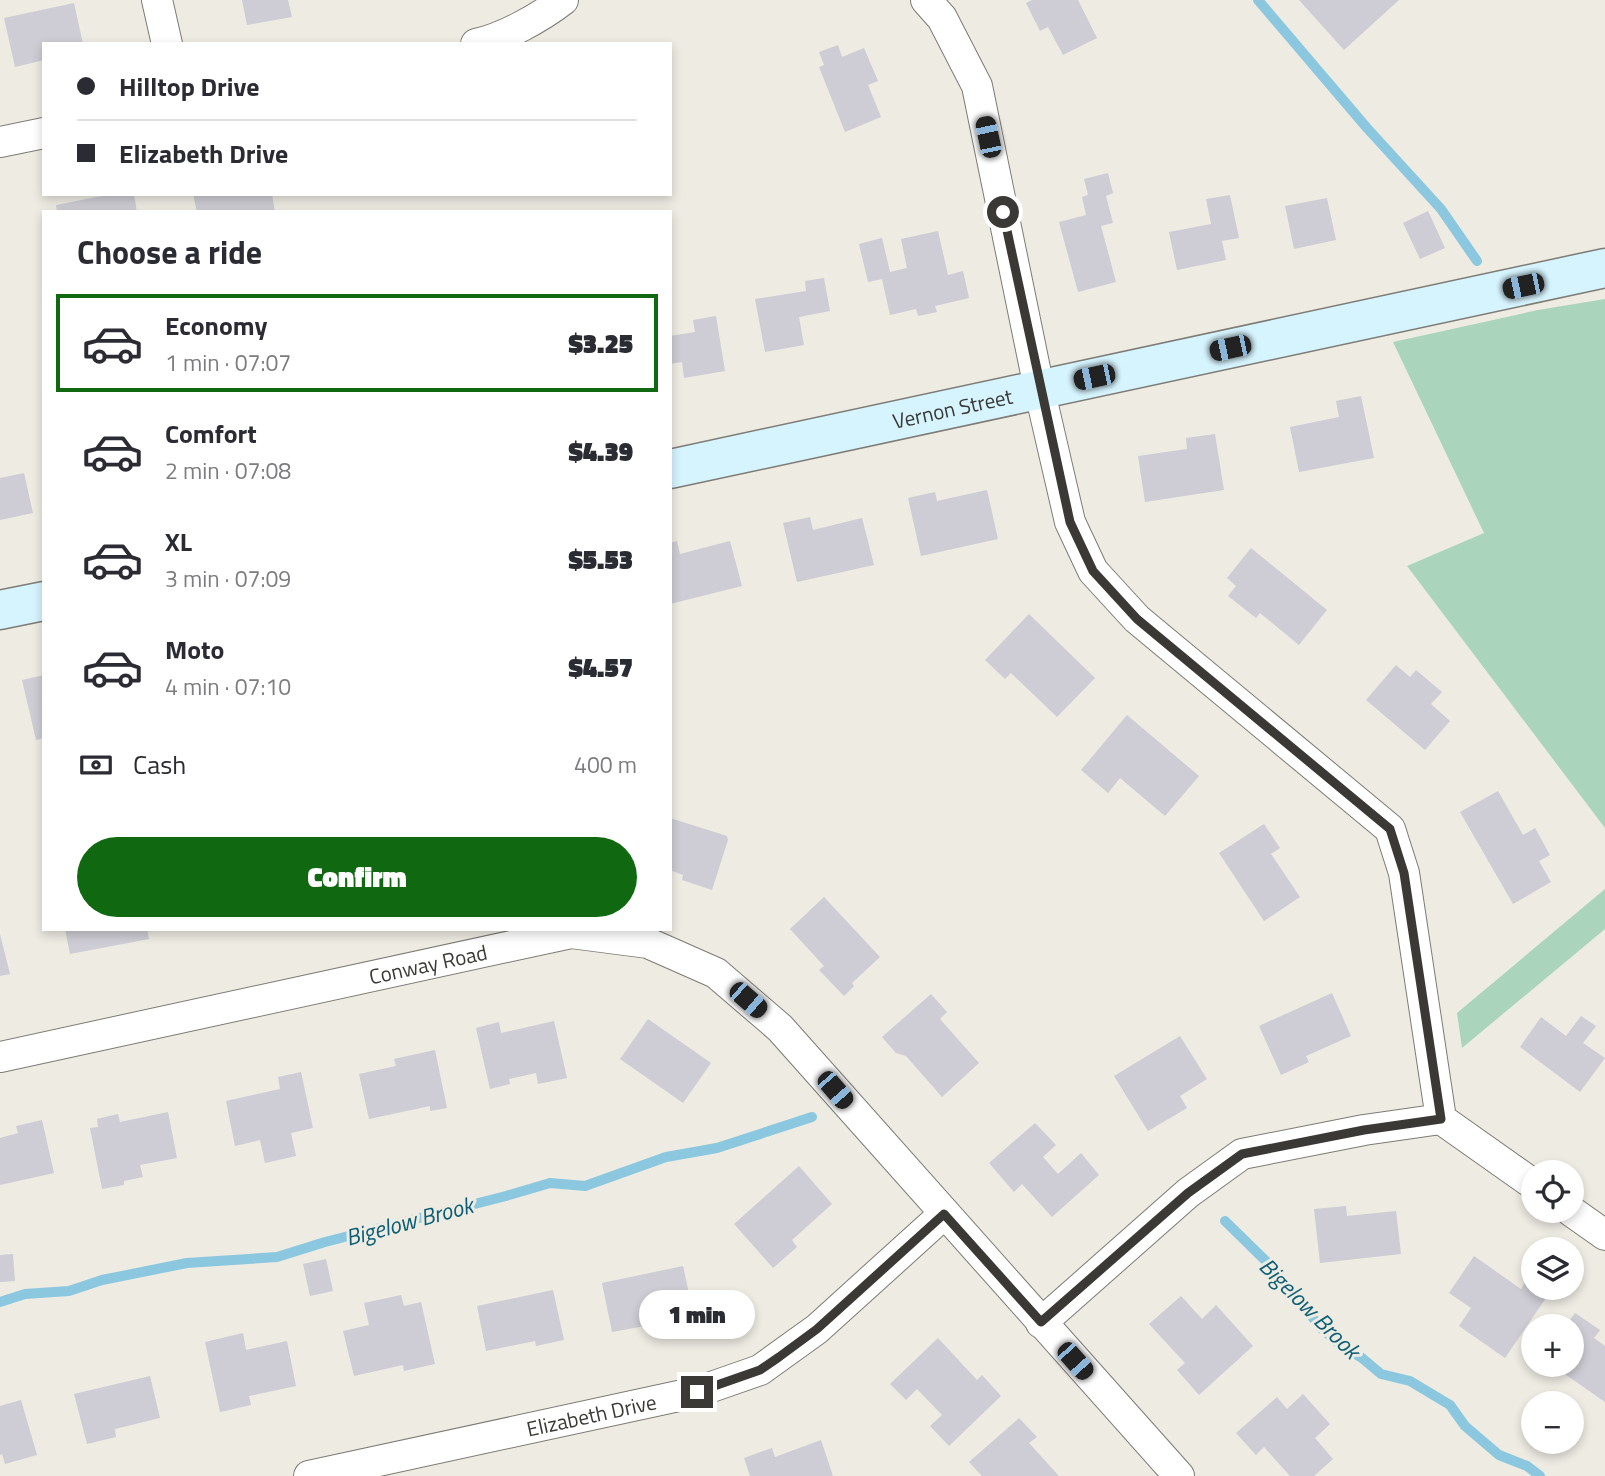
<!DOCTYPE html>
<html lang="en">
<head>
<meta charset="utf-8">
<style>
	:root { --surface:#fff; --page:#f7f7f7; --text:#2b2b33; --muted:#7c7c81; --line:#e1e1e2; --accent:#106911 }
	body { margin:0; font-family:"Titillium Web",sans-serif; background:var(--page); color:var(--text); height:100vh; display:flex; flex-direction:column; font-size:26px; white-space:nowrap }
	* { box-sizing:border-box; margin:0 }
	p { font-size:23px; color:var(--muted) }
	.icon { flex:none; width:38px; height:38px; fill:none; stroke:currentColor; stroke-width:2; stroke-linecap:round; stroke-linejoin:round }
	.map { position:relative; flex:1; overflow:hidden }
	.drawer { position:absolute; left:42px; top:210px; width:630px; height:721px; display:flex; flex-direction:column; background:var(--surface); border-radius:0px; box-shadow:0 4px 10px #0003 }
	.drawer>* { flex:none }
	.guide { position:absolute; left:42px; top:42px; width:630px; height:154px; border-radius:0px; box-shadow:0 4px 10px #0003; display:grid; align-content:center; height:154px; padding:0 35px; background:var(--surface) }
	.buttons { position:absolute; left:1521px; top:1160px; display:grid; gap:14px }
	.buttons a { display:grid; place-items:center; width:63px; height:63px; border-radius:50%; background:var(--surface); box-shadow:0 4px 10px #0003; font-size:35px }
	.end { position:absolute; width:32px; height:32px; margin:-16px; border:9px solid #3a3936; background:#fff; box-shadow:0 0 0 4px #fff }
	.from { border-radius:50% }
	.bubble { position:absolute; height:49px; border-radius:24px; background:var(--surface); box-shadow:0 4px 10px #0003; font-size:23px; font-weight:800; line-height:49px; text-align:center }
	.car { position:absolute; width:21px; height:42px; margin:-21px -10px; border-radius:9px; box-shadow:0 0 5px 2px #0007; background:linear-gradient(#222 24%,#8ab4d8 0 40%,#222 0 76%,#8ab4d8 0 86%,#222 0) }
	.guide b { display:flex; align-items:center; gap:24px; height:66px; font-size:26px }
	.guide b+b { border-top:2px solid var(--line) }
	.guide i { width:18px; height:18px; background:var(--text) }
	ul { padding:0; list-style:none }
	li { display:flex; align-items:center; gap:21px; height:98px; margin:0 14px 10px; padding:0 21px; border:4px solid transparent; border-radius:0px }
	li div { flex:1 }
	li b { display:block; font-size:26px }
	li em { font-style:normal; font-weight:800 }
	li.selected { border-color:var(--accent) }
	li>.icon { width:63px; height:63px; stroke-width:1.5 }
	h2 { padding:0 35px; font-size:32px; line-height:84px }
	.pay { display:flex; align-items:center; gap:18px; height:77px; padding:0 35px; font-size:26px }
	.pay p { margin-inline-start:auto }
	.button { display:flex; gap:14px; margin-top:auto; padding:14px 35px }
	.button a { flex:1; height:80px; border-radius:42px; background:var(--accent); color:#fff; font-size:28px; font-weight:800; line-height:80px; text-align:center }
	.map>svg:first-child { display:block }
	.green { fill:#aad5bc }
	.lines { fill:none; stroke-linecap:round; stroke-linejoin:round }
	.stream { stroke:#8bc8df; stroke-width:10 }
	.building { fill:#ceccd4 }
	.street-casing { stroke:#7d7b74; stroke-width:32 }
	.secondary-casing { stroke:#7d7b74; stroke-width:41 }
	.street { stroke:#fff; stroke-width:30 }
	.secondary { stroke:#d6f4fe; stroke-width:38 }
	.route { stroke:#3a3936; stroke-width:9 }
	.labels { text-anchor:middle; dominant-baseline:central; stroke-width:6; stroke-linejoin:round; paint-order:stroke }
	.street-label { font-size:21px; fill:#3a3936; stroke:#edebe2 }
	.water-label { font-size:23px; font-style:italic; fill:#0b5e75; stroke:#edebe2 }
</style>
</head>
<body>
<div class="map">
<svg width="1605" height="1476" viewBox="0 0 1605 1476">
	<rect width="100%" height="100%" fill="#edebe2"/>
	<path class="green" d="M 1605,299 L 1605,828 L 1407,566 L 1484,533 L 1393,342 L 1538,310 Z
		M 1605,889 L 1605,929 L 1462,1048 L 1457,1013 Z"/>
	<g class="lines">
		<path class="stream" d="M 1258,0 L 1367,128 L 1441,209 L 1477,261
			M 1225,1221 L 1273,1268 L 1321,1328 L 1337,1342 L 1362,1358 L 1381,1374 L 1410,1381 L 1450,1405 L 1465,1426 L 1499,1455 L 1527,1466 L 1540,1476
			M 0,1302 L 25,1294 L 69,1291 L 102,1280 L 187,1263 L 277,1257 L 325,1242 L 506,1196 L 550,1183 L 585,1186 L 666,1157 L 717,1148 L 812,1117"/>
	</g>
	<path class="building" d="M 242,0 L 288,0 L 292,17 L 247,25 Z
		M 1032,0 L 1078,0 L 1097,38 L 1063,55 L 1048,27 L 1040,31 L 1026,3 Z
		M 1299,0 L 1399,0 L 1344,50 Z
		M 74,3 L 83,44 L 44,44 L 44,60 L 15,67 L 4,18 Z
		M 838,45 L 842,57 L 864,48 L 878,81 L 868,85 L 881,117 L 845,132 L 819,67 L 824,65 L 819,52 Z
		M 1108,173 L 1113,193 L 1106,196 L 1113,223 L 1101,226 L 1116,282 L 1078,292 L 1059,222 L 1086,215 L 1082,197 L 1088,195 L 1084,179 Z
		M 112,194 L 134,194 L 137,212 L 57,212 L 56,205 Z
		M 193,194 L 272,194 L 275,212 L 197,212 Z
		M 1230,195 L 1239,238 L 1222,241 L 1226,260 L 1177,270 L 1169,232 L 1211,224 L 1206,199 Z
		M 1327,198 L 1336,240 L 1294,249 L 1285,206 Z
		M 1428,211 L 1445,248 L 1420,259 L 1403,223 Z
		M 938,231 L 948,275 L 963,271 L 969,298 L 935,306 L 937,312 L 918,316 L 916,309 L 890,315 L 882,279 L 868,282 L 859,244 L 882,238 L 890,272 L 907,268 L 901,239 Z
		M 824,278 L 830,311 L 799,317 L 804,345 L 765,352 L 755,299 L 806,291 L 805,281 Z
		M 716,316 L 725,371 L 684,378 L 682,362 L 670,364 L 670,336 L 695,332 L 693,320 Z
		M 1361,396 L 1374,458 L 1299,472 L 1290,427 L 1339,417 L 1336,401 Z
		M 1215,434 L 1224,490 L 1145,502 L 1138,456 L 1187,449 L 1186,438 Z
		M 24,473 L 33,513 L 0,520 L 0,478 Z
		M 987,490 L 998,539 L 921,556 L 908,498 L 935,492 L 937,501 Z
		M 810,517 L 813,530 L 862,518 L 874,565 L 797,582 L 783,523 Z
		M 677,541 L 680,554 L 730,541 L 742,586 L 670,604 L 670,543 Z
		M 1251,548 L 1327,610 L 1299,645 L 1260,613 L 1256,618 L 1228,596 L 1236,586 L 1227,578 Z
		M 1029,614 L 1095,678 L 1057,717 L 1011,673 L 1005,679 L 985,660 Z
		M 1396,665 L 1410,677 L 1416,670 L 1442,692 L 1431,704 L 1450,721 L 1425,750 L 1366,700 Z
		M 44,675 L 44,738 L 36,740 L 22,680 Z
		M 1127,715 L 1199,776 L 1165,816 L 1120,778 L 1108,793 L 1081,770 Z
		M 1498,791 L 1523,835 L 1535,828 L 1550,855 L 1539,861 L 1551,882 L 1513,904 L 1460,812 Z
		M 670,818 L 727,836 L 728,840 L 712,890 L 682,880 L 683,875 L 670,870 Z
		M 1264,824 L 1280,848 L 1271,854 L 1300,897 L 1264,921 L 1219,853 Z
		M 824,897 L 880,957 L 852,983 L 854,986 L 844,996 L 819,970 L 824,966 L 790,929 Z
		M 65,929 L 147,929 L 149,939 L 70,954 Z
		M 0,934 L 10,974 L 0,976 Z
		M 1332,993 L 1351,1036 L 1306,1056 L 1309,1062 L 1281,1075 L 1259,1026 Z
		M 931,994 L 947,1012 L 940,1019 L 979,1063 L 942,1097 L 906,1056 L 896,1053 L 882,1037 Z
		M 1581,1016 L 1596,1026 L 1583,1043 L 1605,1058 L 1580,1092 L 1520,1047 L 1541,1017 L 1566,1036 Z
		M 648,1019 L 711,1063 L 683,1103 L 620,1059 Z
		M 554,1021 L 567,1078 L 538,1084 L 536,1073 L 509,1079 L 510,1084 L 490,1089 L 476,1028 L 499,1022 L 501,1033 Z
		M 1180,1036 L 1207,1079 L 1180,1096 L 1187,1108 L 1148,1131 L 1114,1076 Z
		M 435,1050 L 447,1108 L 430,1111 L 430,1106 L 369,1119 L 359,1074 L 396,1066 L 394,1059 Z
		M 301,1072 L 313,1128 L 291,1133 L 296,1156 L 265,1163 L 260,1140 L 235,1146 L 226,1101 L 280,1089 L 278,1077 Z
		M 168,1112 L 177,1158 L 140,1165 L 143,1177 L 124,1181 L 124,1185 L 102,1189 L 90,1128 L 98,1127 L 97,1119 L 118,1114 L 120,1122 Z
		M 42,1120 L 54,1173 L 0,1185 L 0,1138 L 18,1133 L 16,1126 Z
		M 1035,1123 L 1056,1145 L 1043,1157 L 1058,1174 L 1081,1153 L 1099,1175 L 1052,1217 L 1022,1184 L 1014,1192 L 989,1163 Z
		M 799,1166 L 832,1204 L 792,1240 L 797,1247 L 773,1268 L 734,1224 Z
		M 1346,1206 L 1347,1216 L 1396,1211 L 1401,1254 L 1320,1263 L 1314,1209 Z
		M 13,1254 L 15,1281 L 0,1282 L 0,1255 Z
		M 1474,1256 L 1521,1289 L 1526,1280 L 1533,1285 L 1533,1288 L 1538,1288 L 1548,1295 L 1505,1358 L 1459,1326 L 1471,1308 L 1449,1293 Z
		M 326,1259 L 333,1291 L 310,1296 L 303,1264 Z
		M 683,1266 L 692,1307 L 643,1317 L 645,1326 L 612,1332 L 602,1283 Z
		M 553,1290 L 564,1340 L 536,1346 L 535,1341 L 486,1351 L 477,1306 Z
		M 401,1295 L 404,1306 L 421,1302 L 435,1364 L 404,1371 L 403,1365 L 354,1376 L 343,1331 L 369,1325 L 364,1303 Z
		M 1181,1296 L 1202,1319 L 1216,1305 L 1253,1346 L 1199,1395 L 1177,1370 L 1185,1363 L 1149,1324 Z
		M 1575,1313 L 1600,1330 L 1594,1338 L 1605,1346 L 1605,1402 L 1552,1365 L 1572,1365 L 1572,1326 L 1566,1326 Z
		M 243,1333 L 246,1350 L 287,1341 L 296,1386 L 249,1396 L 251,1405 L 220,1412 L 205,1342 Z
		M 938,1338 L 977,1380 L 982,1375 L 1001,1396 L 949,1446 L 930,1426 L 942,1415 L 917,1389 L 906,1400 L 890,1384 Z
		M 150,1376 L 160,1418 L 115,1429 L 116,1437 L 87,1444 L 74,1394 Z
		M 1303,1394 L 1330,1424 L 1315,1438 L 1333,1459 L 1314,1476 L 1290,1476 L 1264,1447 L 1256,1455 L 1236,1433 L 1277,1397 L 1287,1409 Z
		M 21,1400 L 37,1455 L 5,1464 L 2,1454 L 0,1455 L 0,1406 Z
		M 1019,1418 L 1037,1437 L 1029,1443 L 1059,1476 L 982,1476 L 969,1462 Z
		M 821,1440 L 833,1476 L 750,1476 L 744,1458 L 772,1448 L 775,1457 Z"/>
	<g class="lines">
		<defs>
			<g id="street">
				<path d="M 157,0 L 167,44"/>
				<path d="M 926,0 L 942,18 L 977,86 L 1039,388 L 1070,522 L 1093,571 L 1137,619 L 1390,829 L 1404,873 L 1441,1119 L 1533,1184"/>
				<path d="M 476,44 C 504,38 541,17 563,0"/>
				<path d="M 0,142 L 44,133"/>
				<path id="s1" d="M 0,1057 L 571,933 L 648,943 L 716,973 L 780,1028 L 1179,1476"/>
				<path d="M 1571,1211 L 1605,1235"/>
				<path d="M 1041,1323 L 1188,1193 L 1242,1154 L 1364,1130 L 1441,1119"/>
				<path id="s2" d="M 309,1476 L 697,1392 L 760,1370 L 817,1329 L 944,1214"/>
			</g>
			<g id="secondary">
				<path id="s3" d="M 670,469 L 1605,268"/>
				<path d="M 0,610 L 44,601"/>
			</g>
		</defs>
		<use href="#street" class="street-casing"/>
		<use href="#secondary" class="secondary-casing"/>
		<use href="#street" class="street"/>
		<use href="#secondary" class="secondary"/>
	</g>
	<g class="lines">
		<path class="route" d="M 697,1392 L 760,1370 L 779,1357 L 817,1329 L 944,1214 L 1041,1322 L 1188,1193 L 1242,1154 L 1364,1130 L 1441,1119 L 1404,873 L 1390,829 L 1137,619 L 1093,571 L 1070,522 L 1003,212"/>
	</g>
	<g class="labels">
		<g class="street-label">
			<text stroke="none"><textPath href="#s3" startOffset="289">Vernon Street</textPath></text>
			<text stroke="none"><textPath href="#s1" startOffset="438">Conway Road</textPath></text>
			<text stroke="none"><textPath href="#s2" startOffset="289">Elizabeth Drive</textPath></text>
		</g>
		<g class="water-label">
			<text transform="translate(409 1221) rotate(-15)">Bigelow Brook</text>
			<text transform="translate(1310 1308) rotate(45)">Bigelow Brook</text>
		</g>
	</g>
</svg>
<div class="buttons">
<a><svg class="icon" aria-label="locate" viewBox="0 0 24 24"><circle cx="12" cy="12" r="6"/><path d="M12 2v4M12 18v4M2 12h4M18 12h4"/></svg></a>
<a><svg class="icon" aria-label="layers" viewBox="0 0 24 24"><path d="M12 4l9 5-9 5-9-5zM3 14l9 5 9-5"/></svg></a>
<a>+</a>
<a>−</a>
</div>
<i class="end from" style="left:1003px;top:212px"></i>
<i class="end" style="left:697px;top:1392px"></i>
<div class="bubble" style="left:639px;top:1290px;width:116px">1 min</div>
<i class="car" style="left:988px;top:137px;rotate:348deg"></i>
<i class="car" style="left:1523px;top:286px;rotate:258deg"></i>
<i class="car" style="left:1230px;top:348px;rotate:258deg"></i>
<i class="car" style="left:1094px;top:377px;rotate:258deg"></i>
<i class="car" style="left:748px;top:1000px;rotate:131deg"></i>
<i class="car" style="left:835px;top:1090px;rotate:139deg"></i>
<i class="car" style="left:1075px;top:1361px;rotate:138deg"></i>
<div class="guide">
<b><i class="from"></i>Hilltop Drive</b>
<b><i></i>Elizabeth Drive</b>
</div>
<section class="drawer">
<h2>Choose a ride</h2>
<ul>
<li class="selected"><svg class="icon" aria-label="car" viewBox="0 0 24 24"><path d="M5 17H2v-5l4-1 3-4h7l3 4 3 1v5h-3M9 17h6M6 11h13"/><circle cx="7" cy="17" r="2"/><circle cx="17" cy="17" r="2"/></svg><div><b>Economy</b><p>1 min · 07:07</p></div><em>$3.25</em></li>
<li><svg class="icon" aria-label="car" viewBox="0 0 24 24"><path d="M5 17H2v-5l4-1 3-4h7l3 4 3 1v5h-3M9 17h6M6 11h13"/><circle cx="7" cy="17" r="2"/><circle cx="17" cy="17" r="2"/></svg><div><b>Comfort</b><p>2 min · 07:08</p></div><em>$4.39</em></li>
<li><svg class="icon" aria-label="car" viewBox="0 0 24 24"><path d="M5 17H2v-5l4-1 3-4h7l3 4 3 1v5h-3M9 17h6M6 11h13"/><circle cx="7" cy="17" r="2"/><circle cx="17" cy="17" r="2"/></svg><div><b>XL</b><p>3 min · 07:09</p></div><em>$5.53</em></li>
<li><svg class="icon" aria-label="car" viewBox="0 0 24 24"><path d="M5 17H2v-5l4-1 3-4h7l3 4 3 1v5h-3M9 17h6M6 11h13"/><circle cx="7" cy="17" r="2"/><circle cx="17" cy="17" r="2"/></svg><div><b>Moto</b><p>4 min · 07:10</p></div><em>$4.57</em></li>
</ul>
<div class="pay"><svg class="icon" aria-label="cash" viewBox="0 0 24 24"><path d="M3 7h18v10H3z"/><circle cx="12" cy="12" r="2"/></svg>Cash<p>400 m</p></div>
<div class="button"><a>Confirm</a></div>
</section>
</div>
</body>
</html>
